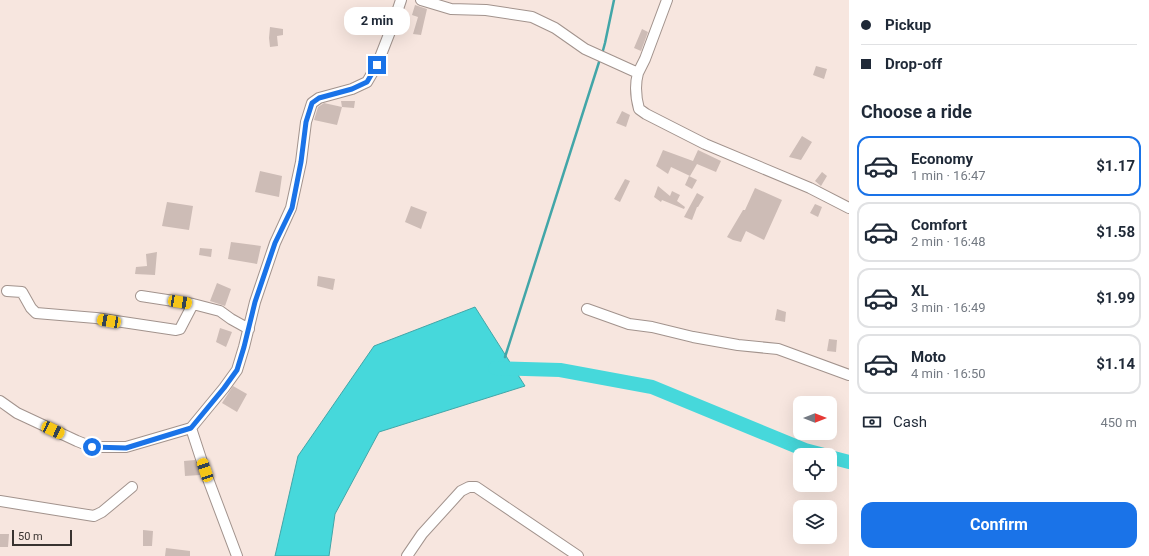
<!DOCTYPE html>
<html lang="en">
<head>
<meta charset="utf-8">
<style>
	:root { --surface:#fff; --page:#f2f2f3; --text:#1f2937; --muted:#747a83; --line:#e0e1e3; --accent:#1a73e8 }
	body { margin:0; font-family:Roboto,sans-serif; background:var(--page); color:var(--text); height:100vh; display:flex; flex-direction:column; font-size:15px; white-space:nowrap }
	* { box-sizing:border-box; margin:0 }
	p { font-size:13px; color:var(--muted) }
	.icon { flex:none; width:22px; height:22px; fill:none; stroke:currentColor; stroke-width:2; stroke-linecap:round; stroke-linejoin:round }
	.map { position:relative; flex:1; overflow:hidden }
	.panel { display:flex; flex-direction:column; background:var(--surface); width:300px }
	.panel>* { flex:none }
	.top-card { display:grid; align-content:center; height:88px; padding:0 12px; background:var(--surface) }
	.needle { width:26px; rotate:90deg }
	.tools { position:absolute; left:793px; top:396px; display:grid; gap:8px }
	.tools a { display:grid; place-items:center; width:44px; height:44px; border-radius:8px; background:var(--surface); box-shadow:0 4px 16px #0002; font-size:20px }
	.scale { position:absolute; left:12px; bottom:10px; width:60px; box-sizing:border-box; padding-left:4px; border:2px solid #393330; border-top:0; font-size:11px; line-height:14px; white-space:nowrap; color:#393330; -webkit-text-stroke:3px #f7e6df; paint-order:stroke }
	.end { position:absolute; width:18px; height:18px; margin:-9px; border:5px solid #1a73e8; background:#fff; box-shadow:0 0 0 2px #fff }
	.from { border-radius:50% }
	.bubble { position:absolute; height:28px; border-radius:12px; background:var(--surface); box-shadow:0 4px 16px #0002; font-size:13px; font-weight:700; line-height:28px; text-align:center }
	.car { position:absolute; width:12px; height:24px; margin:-12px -6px; border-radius:5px; box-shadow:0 0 3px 1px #0007; background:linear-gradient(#f5c518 24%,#345 0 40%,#f5c518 0 76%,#345 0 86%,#f5c518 0) }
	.top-card b { display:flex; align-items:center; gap:14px; height:38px; font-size:15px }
	.top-card b+b { border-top:1px solid var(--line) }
	.top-card i { width:10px; height:10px; background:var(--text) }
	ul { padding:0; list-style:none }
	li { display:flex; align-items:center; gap:12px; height:60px; margin:0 8px 6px; padding:0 4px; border:2px solid var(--line); border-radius:12px }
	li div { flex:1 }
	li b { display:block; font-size:15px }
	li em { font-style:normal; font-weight:700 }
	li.current { border-color:var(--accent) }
	li>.icon { width:36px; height:36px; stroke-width:1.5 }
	h2 { padding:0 12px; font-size:18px; line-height:48px }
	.pay { display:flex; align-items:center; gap:10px; height:44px; padding:0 12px; font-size:15px }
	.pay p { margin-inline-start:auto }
	.action { display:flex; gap:8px; margin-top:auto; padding:8px 12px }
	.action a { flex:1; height:46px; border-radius:12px; background:var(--accent); color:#fff; font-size:16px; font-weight:700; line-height:46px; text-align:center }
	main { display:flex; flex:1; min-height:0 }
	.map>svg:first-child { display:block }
	.water { fill:#46d8db; stroke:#42a6a8 }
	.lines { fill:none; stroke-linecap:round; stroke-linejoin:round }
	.stream { stroke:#42a6a8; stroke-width:2.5 }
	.river { stroke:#46d8db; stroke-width:14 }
	.building { fill:#cdbcb6 }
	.minor-casing { stroke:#a2938d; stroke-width:12 }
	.minor { stroke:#fff; stroke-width:10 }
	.route { stroke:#1a73e8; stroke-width:5 }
</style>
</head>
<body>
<main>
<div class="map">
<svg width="849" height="556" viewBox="0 0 849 556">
	<rect width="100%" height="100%" fill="#f7e6df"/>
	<path class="water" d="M 475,307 L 525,386 L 379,432 L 335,514 L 329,556 L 275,556 L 298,456 L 374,346 Z"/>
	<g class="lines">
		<path class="stream" d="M 602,54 L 605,43 L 614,0
			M 505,357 L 600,59"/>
		<path class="river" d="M 495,368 L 560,370 L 652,387 L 805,450 L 824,455
			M 830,457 L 849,462"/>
	</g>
	<path class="building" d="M 415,5 L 427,9 L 421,35 L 413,34 L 418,17 L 412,15 Z
		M 270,27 L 283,29 L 283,35 L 277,36 L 278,46 L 270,47 L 269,38 Z
		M 642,29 L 648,32 L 641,51 L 634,48 Z
		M 816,66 L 827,69 L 824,79 L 813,75 Z
		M 341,101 L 355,101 L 354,108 L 342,107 Z
		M 324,103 L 342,107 L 337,125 L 314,120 L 318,107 Z
		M 622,111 L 630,115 L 626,127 L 616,123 Z
		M 802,136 L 812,142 L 801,160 L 789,157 Z
		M 663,150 L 693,161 L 698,150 L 721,161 L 716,172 L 697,164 L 690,176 L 671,167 L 668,174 L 656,166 Z
		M 260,171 L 282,176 L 279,197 L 255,192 Z
		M 822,172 L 827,176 L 821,186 L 815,181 Z
		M 689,176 L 697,180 L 692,189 L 685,185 Z
		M 625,179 L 630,181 L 620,202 L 614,199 Z
		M 658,186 L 670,196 L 672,191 L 680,195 L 677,201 L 685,207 L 684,209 L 662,200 L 661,202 L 654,197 Z
		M 755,188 L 782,200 L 764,240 L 746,231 L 741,242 L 733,240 L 727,237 L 743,210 L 745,210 Z
		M 697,193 L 704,197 L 698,207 L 697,207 L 692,220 L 684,217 Z
		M 167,202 L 193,206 L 189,230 L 162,226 Z
		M 815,204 L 822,207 L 818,217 L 810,213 Z
		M 411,206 L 427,212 L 421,229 L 405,222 Z
		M 231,242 L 261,246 L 257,264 L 228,259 Z
		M 200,248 L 212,249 L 211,257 L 199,255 Z
		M 157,252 L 155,275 L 135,274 L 136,267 L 147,266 L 146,254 Z
		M 318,276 L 335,279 L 333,290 L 317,286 Z
		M 217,283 L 231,289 L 225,306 L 210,301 Z
		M 777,309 L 786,312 L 785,322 L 775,320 Z
		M 220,328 L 232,332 L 226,347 L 216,342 Z
		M 829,339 L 837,340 L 836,352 L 827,351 Z
		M 233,386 L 247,394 L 237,412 L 222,403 Z
		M 195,460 L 200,475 L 185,476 L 184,461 Z
		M 143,530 L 153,531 L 152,546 L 143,546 Z
		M 0,534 L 9,534 L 8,547 L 0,547 Z
		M 166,548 L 190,551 L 190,556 L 165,556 Z"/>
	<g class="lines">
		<defs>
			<path id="minor" d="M 421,0 L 451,9 L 486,10 L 532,17 L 555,28 L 585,49 L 638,73 C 635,84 636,98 639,109 L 646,114 L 705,144 L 810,188 L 849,208
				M 638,73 L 645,59 L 667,0
				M 7,291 L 22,292 L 31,308 L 36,313 L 96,318 L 176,330 L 180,329 L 193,304
				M 141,296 L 193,304 L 220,311 L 231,319 L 249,329
				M 587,309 L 629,324 L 652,327 L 693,337 L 738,345 L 778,349 L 849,375
				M 0,401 L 17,413 L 77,441 L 92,447 L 126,447 L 191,428
				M 0,501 L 94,516 L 102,512 L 132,487
				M 237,556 L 205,471 L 191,428 L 224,388 L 237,370 L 244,347 L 255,302 L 275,243 L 291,208 L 301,162 L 306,122 L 312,103 L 319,98 L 352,89 L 367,82 L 377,65 L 393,24 L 401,0
				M 407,556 L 422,534 L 461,491 L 469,487 L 476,487 L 578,556"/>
		</defs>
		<use href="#minor" class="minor-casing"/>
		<use href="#minor" class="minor"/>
	</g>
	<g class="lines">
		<path class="route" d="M 92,447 L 126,448 L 191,428 L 224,388 L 237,370 L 244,347 L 255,302 L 275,243 L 292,208 L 301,162 L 306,122 L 312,103 L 319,98 L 352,89 L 367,82 L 377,65"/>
	</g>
</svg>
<div class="tools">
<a><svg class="needle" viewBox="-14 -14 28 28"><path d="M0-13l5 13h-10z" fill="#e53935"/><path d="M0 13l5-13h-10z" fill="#747a83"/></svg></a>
<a><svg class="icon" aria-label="locate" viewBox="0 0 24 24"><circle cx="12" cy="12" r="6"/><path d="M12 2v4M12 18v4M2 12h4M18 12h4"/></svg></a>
<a><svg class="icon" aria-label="layers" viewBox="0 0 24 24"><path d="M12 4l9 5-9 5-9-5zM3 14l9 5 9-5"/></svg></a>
</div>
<div class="scale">50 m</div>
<i class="end from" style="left:92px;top:447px"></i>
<i class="end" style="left:377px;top:65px"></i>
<div class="bubble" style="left:344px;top:7px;width:66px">2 min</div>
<i class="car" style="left:180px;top:302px;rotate:99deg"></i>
<i class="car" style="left:109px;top:321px;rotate:280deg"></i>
<i class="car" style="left:53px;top:430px;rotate:115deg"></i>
<i class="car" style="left:205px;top:470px;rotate:341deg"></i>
</div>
<section class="panel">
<div class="top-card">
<b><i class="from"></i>Pickup</b>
<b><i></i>Drop-off</b>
</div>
<h2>Choose a ride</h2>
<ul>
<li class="current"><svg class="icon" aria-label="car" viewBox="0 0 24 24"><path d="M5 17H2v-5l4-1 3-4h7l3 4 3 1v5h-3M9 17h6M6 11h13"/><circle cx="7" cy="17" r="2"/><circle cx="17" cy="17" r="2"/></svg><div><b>Economy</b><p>1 min · 16:47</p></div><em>$1.17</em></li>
<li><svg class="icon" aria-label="car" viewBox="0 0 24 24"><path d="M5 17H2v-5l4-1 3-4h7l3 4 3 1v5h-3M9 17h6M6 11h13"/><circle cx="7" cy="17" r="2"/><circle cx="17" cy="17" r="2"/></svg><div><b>Comfort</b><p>2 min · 16:48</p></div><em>$1.58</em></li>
<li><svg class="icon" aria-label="car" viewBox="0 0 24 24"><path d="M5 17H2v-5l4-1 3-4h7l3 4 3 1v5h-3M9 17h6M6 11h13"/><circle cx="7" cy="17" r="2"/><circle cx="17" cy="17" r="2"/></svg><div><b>XL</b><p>3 min · 16:49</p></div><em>$1.99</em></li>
<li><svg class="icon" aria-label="car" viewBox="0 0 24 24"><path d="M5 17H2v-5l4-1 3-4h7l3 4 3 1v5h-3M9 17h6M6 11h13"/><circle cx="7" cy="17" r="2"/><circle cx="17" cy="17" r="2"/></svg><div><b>Moto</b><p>4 min · 16:50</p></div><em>$1.14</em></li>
</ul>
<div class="pay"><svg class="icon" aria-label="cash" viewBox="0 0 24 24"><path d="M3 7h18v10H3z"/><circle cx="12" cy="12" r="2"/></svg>Cash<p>450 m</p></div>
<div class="action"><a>Confirm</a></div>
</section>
</main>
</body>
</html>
